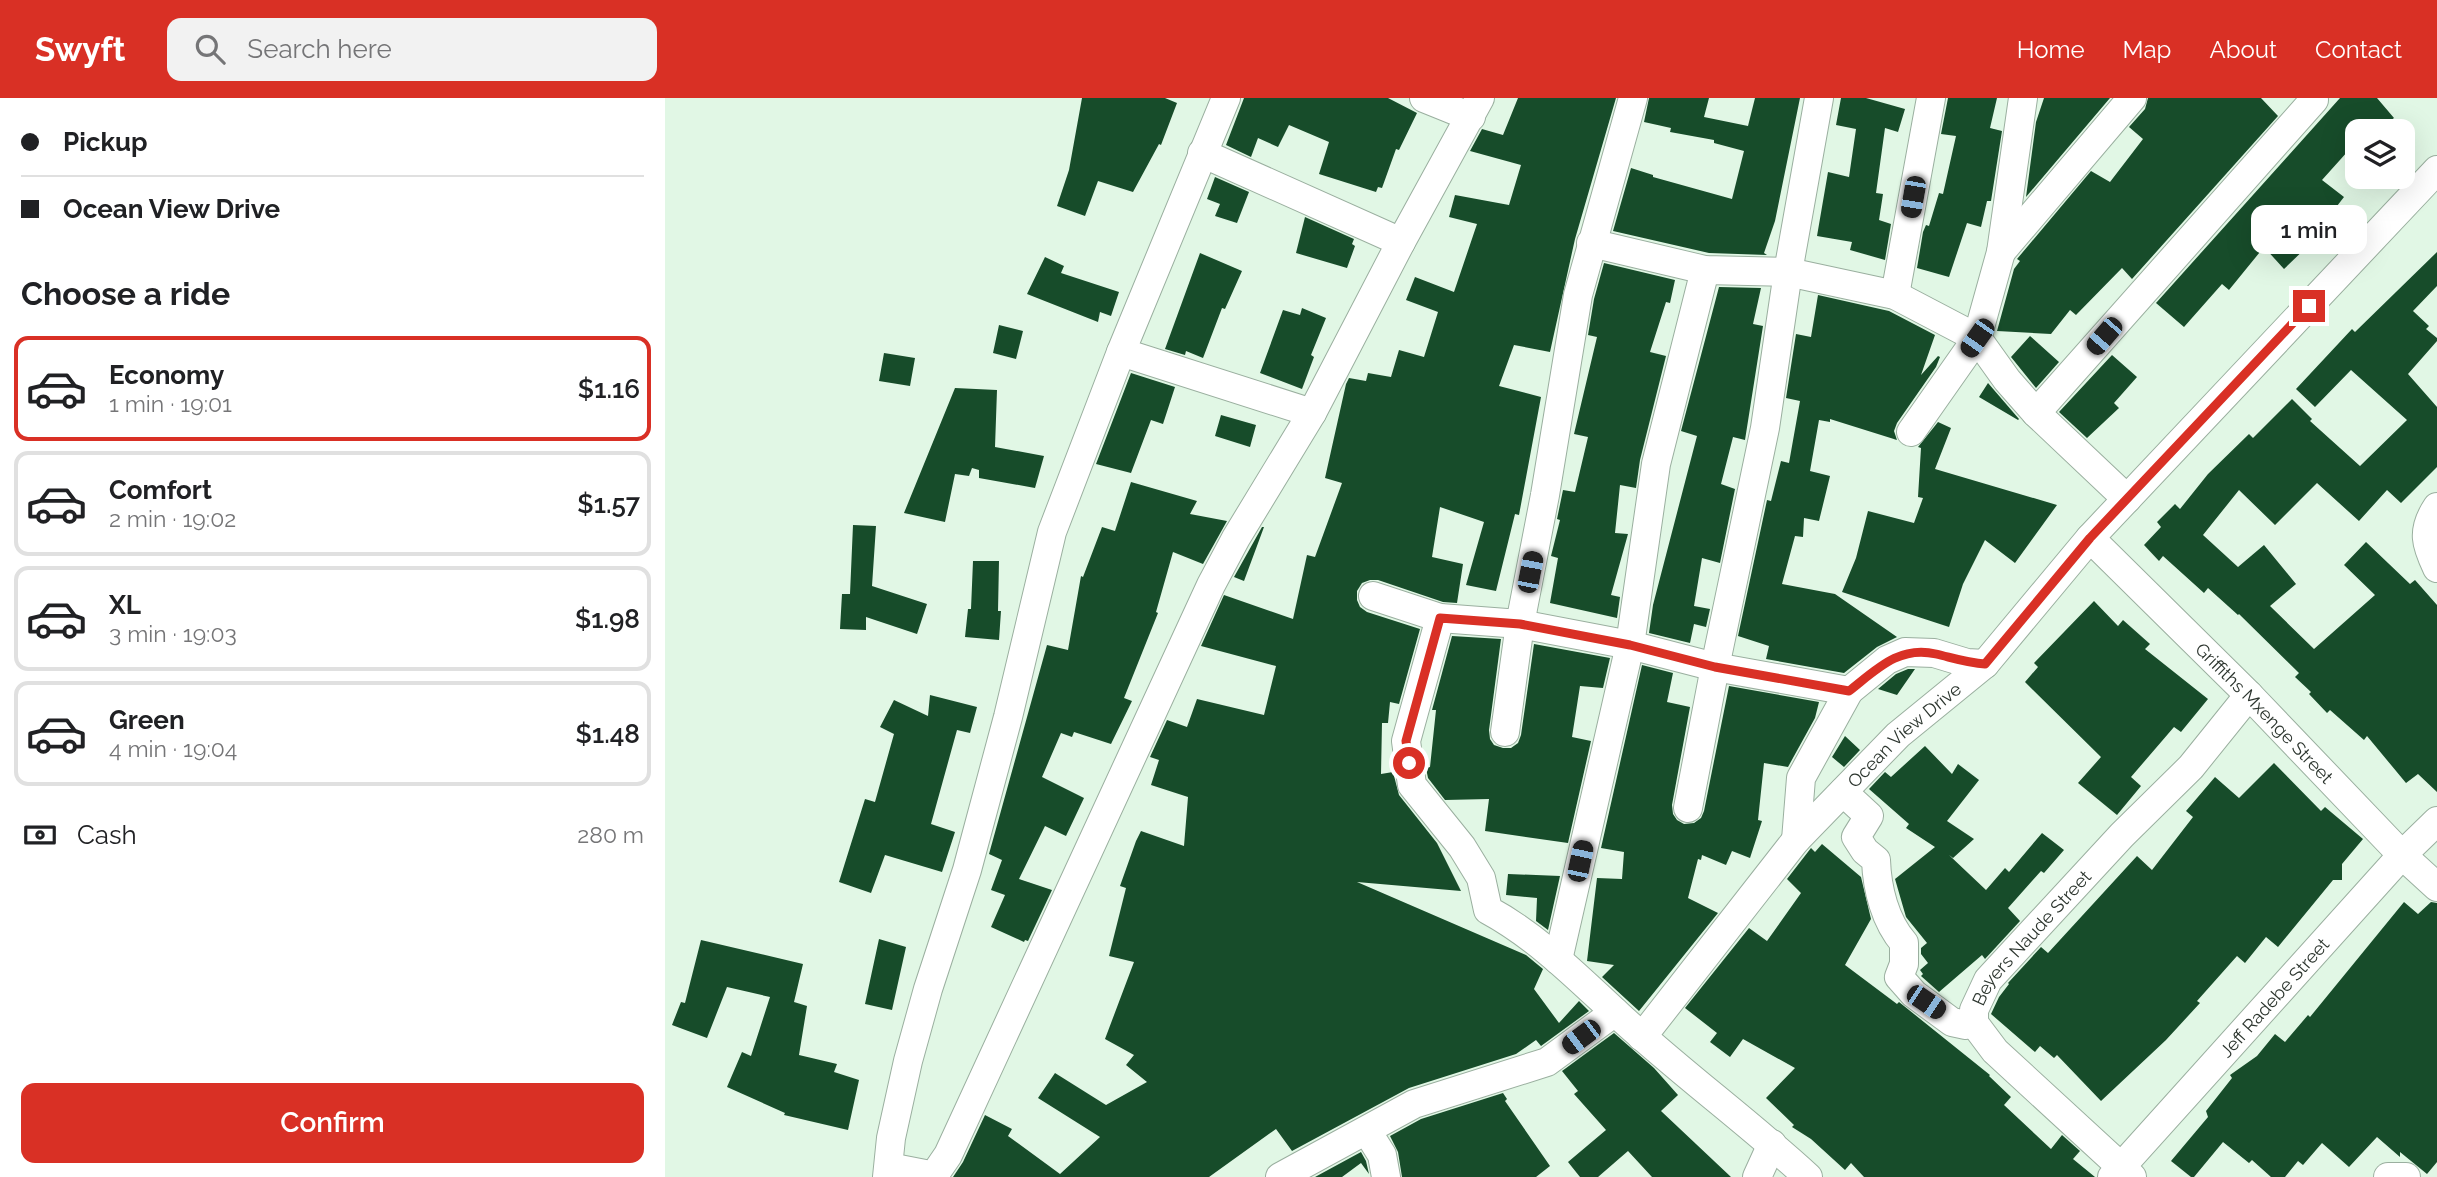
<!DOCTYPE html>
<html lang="en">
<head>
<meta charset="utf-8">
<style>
	:root { --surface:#fff; --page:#f2f2f2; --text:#202124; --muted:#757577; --line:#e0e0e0; --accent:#d93025 }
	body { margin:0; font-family:Raleway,sans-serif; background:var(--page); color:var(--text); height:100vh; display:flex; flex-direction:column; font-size:26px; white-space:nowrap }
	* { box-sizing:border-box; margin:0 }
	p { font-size:23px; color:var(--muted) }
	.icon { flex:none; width:38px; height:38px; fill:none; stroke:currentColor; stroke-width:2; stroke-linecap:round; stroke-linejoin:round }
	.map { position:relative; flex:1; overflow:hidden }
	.sheet { display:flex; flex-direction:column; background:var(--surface); width:665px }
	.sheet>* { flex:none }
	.hud { display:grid; align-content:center; height:154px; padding:0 21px; background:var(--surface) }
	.fabs { position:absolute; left:1680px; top:21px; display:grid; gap:14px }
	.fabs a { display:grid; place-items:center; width:70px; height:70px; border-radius:14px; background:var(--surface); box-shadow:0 7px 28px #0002; font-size:35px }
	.end { position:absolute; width:32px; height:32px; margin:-16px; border:9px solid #d93025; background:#fff; box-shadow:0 0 0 4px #fff }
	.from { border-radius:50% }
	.bubble { position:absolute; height:49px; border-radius:14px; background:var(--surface); box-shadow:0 7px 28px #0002; font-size:23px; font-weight:600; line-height:49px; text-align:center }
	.car { position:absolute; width:21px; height:42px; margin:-21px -10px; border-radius:9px; box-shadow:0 0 5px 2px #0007; background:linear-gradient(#222 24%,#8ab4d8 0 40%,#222 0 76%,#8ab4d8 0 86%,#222 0) }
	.hud b { display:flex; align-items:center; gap:24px; height:66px; font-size:26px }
	.hud b+b { border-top:2px solid var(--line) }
	.hud i { width:18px; height:18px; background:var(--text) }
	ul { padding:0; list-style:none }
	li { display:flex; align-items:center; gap:21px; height:105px; margin:0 14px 10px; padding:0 7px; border:4px solid var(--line); border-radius:14px }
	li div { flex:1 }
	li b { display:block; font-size:26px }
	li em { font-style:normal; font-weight:600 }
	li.current { border-color:var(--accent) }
	li>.icon { width:63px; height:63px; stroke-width:1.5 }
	h2 { padding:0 21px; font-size:32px; line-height:84px }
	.pay { display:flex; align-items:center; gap:18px; height:77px; padding:0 21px; font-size:26px }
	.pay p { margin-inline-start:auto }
	.button { display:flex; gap:14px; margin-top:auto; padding:14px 21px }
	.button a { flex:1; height:80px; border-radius:14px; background:var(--accent); color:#fff; font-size:28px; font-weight:600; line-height:80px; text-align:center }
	header { display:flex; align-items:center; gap:42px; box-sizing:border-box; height:98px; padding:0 35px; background:var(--accent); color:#fff }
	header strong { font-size:33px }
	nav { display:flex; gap:38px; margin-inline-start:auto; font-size:24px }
	.search { width:490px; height:63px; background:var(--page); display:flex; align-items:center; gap:18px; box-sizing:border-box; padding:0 24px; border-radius:14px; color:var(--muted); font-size:26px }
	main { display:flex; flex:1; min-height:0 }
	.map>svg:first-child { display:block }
	.building { fill:#174c2a }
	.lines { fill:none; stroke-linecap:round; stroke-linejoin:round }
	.minor-casing { stroke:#9aaf9f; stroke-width:30 }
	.minor { stroke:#fff; stroke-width:28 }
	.route { stroke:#d93025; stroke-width:9 }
	.labels { text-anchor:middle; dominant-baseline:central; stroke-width:7; stroke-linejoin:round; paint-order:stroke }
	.street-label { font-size:18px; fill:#2c352e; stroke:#fafffb }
</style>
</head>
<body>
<header>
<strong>Swyft</strong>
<div class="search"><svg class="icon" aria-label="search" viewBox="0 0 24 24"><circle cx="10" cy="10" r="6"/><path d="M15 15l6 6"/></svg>Search here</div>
<nav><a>Home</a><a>Map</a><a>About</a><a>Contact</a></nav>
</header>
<main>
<section class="sheet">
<div class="hud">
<b><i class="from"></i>Pickup</b>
<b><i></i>Ocean View Drive</b>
</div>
<h2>Choose a ride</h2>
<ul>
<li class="current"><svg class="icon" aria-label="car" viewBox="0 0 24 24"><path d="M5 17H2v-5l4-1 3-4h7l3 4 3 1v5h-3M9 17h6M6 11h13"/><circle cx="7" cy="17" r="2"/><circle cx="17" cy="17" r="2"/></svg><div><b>Economy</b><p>1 min · 19:01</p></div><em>$1.16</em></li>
<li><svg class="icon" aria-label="car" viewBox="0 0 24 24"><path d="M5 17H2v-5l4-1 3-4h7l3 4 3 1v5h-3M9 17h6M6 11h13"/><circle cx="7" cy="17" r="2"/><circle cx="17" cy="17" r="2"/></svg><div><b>Comfort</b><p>2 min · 19:02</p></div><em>$1.57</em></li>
<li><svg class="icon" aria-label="car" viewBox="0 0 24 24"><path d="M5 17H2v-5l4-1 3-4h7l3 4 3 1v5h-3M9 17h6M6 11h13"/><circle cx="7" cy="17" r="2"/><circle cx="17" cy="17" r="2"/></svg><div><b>XL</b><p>3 min · 19:03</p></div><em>$1.98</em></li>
<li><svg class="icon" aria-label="car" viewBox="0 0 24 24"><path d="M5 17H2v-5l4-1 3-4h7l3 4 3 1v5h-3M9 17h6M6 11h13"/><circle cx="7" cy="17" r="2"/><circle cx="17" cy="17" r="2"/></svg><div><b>Green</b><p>4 min · 19:04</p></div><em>$1.48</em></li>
</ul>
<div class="pay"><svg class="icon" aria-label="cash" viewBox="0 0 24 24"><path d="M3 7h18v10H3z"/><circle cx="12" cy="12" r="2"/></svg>Cash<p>280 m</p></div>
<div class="button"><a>Confirm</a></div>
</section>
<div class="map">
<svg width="1772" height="1079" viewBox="0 0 1772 1079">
	<rect width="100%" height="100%" fill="#e1f7e5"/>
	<path class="building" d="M 417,0 L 500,0 L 512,5 L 496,47 L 494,46 L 468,94 L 433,83 L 420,118 L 392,108 L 404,72 Z
		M 579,0 L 723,0 L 752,15 L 734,52 L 731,51 L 717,90 L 713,89 L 711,94 L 654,76 L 664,44 L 624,27 L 613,49 L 593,40 L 586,59 L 561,47 Z
		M 853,0 L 951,0 L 910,141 L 885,254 L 849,247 L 834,288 L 876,299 L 854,417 L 850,416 L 831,493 L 801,487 L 819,424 L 775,409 L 767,459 L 798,466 L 792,505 L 778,504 L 713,482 L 705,482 L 697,485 L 692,493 L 692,502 L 695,509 L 702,514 L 755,531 L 734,606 L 725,604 L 723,625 L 717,625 L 716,676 L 728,674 L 734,697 L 772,745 L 796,793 L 692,784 L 861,857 L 878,871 L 869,891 L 894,925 L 914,903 L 924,913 L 876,948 L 871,942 L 851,956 L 744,990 L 627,1053 L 611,1031 L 544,1079 L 288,1079 L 298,1064 L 320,1017 L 347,1031 L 343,1038 L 395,1076 L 435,1039 L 373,1000 L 390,975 L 441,1007 L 482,984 L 461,967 L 469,957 L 440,941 L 469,864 L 444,858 L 461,790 L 455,788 L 471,743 L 476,733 L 519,748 L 523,699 L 486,687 L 494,662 L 485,659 L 502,622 L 522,629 L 532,601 L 599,617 L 611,568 L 536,548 L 559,497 L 628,521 L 642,457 L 650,459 L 677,385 L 660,380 L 681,286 L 684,280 L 701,283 L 703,275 L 726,279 L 734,252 L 759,259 L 773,214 L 741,202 L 750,179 L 789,194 L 812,126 L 784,119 L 790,97 L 844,107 L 856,67 L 805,53 L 817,31 L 838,37 Z
		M 984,0 L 1044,0 L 1039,19 L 1083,28 L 1090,0 L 1135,0 L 1110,123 L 1099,155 L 1102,157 L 1044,155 L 948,133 L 966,70 L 988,77 L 988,79 L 1067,101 L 1079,53 L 1049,45 L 1049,42 L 1005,34 L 1006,30 L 979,24 Z
		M 1176,0 L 1201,0 L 1240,11 L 1233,34 L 1220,30 L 1211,95 L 1218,96 L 1214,122 L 1226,126 L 1220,162 L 1185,152 L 1187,144 L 1152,138 L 1163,74 L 1184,79 L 1191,31 L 1171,27 Z
		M 1283,0 L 1332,0 L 1325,30 L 1337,33 L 1326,103 L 1322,103 L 1316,129 L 1302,125 L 1284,179 L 1252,170 L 1258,134 L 1261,127 L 1264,128 L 1274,95 L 1278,96 L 1291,38 L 1276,36 Z
		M 1379,0 L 1445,0 L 1361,99 L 1371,24 Z
		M 1483,0 L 1596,0 L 1613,18 L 1467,181 L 1457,170 L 1411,217 L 1405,212 L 1386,236 L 1332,233 L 1349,171 L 1355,163 L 1352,161 L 1426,73 L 1445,84 L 1478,41 L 1464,29 L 1480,11 Z
		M 1675,0 L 1712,0 L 1729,20 L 1712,33 L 1692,33 L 1692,43 L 1657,82 L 1679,99 L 1645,143 L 1647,144 L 1619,171 L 1599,149 L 1564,192 L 1557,186 L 1519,229 L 1491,205 Z
		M 550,79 L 584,94 L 572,125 L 550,118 L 555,106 L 542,101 Z
		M 640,119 L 689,141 L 687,146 L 690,148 L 682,170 L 631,155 Z
		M 1772,154 L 1772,188 L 1748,213 L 1764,228 L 1761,231 L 1772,240 L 1772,243 L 1743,276 L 1772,309 L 1772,369 L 1736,405 L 1722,392 L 1694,423 L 1652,385 L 1610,427 L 1574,392 L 1538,437 L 1573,469 L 1599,447 L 1631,486 L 1605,508 L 1649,551 L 1710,497 L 1679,467 L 1701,444 L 1745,486 L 1750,482 L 1772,507 L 1772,694 L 1753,676 L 1741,685 L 1702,638 L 1699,642 L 1665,612 L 1662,615 L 1644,596 L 1646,594 L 1630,579 L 1634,575 L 1574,516 L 1573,517 L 1543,490 L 1539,495 L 1498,458 L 1494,463 L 1479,447 L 1496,429 L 1492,424 L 1510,406 L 1515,411 L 1543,376 L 1584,336 L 1588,340 L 1627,301 L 1647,321 L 1645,323 L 1695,368 L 1742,322 L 1686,272 L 1650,309 L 1631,291 L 1687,231 L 1690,234 Z
		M 535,155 L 577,173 L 560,211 L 557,210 L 538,260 L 521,253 L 520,257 L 500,251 Z
		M 380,159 L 399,168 L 396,175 L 454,194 L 446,218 L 435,214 L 433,224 L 362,196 Z
		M 939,165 L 1010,182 L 1005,205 L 1001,204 L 985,254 L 1001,258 L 975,362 L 971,390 L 955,387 L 950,435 L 963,436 L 946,497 L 955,499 L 952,520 L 885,505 L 893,460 L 886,458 L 895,422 L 892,421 L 898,392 L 910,394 L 923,339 L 909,336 L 932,239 L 923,237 L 929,201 Z
		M 1054,189 L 1096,190 L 1088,226 L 1098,228 L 1080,342 L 1068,339 L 1056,386 L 1070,391 L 1055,465 L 1037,460 L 1029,508 L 1045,511 L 1041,529 L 1029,526 L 1025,545 L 984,535 L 988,507 L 1032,338 L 1016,333 Z
		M 1153,197 L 1224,213 L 1270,237 L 1256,277 L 1273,258 L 1275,259 L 1271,269 L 1232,325 L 1229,333 L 1232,342 L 1165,321 L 1165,324 L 1154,322 L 1145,373 L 1165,378 L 1154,423 L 1139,420 L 1138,439 L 1130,438 L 1117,486 L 1170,496 L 1232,539 L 1212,549 L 1179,575 L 1101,561 L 1104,548 L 1073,538 L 1102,402 L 1106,403 L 1116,363 L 1124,365 L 1135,303 L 1121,300 L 1131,236 L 1146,239 Z
		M 637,210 L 661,220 L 646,257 L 649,259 L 637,291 L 595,275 L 618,212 L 635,217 Z
		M 334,227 L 358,233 L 351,261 L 328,255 Z
		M 1365,238 L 1394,264 L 1371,290 L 1346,259 Z
		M 219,255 L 250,260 L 245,288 L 214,283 Z
		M 1447,257 L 1472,279 L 1449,305 L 1454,310 L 1422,340 L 1394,314 Z
		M 466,275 L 510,289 L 498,326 L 486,322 L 466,375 L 431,366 Z
		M 1323,285 L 1354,321 L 1353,322 L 1314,299 Z
		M 290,290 L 332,292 L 330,349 L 379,358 L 370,390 L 314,380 L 314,372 L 307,370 L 304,378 L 290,376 L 280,424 L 239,415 Z
		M 556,317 L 591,327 L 585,349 L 550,338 Z
		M 1273,324 L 1286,330 L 1270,371 L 1392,407 L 1350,465 L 1320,442 L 1298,486 L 1284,529 L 1177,494 L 1191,460 L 1203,413 L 1249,425 L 1258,400 L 1253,399 L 1256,350 L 1253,349 Z
		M 466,384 L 532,403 L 525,416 L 562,423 L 538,466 L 508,454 L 491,514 L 493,515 L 459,600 L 467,603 L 446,646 L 409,634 L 407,639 L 396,635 L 377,679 L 419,700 L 401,738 L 380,728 L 354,781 L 387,792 L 363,843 L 360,842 L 359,844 L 326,829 L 340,797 L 326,792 L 337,762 L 324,756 L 382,547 L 403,552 L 416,478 L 418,479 L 437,429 L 450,433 Z
		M 188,427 L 211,428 L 207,488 L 262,506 L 252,536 L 201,519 L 201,532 L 175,531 L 177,496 L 185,496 Z
		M 597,429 L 599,429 L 579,483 L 569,479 Z
		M 308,463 L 334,463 L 333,513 L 336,513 L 334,542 L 300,539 L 303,511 L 306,511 Z
		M 1429,503 L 1453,528 L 1458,522 L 1485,546 L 1480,551 L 1543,601 L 1516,634 L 1509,629 L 1466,679 L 1476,688 L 1452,717 L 1413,685 L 1436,659 L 1360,584 L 1373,569 L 1369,565 Z
		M 787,538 L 836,541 L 824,632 L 825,641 L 829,647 L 838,650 L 846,650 L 853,645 L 856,637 L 869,546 L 945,560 L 938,590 L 915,588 L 907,639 L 926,643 L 903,745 L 820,733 L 824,701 L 780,702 L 763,680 L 761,670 L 765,669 L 771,612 L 767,612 Z
		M 977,567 L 1008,575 L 1002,604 L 1025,609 L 1007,707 L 1008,716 L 1012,722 L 1019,726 L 1029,725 L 1036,720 L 1039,713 L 1064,588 L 1154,604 L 1150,620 L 1123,669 L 1099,665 L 1093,722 L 1097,723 L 1085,760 L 1067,753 L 1061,767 L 1037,757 L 1036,762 L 1033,761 L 1023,800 L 1053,815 L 974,913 L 937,879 L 949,867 L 922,863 L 932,780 L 957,781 L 959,754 L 936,750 Z
		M 1243,571 L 1250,571 L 1232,597 L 1213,591 L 1231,576 Z
		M 265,597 L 312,609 L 305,635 L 292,632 L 266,726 L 290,734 L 277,774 L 220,757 L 206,795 L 174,784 L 200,701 L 210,704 L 229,636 L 215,629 L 229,602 L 263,618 Z
		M 1180,638 L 1195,652 L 1179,669 L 1167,659 Z
		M 1260,648 L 1287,676 L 1293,666 L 1314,682 L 1282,723 L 1309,741 L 1288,760 L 1284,757 L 1321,792 L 1340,770 L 1344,774 L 1377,735 L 1399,752 L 1379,775 L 1376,773 L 1343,810 L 1355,823 L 1320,861 L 1317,857 L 1274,894 L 1256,878 L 1258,876 L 1255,872 L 1263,865 L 1256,856 L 1256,850 L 1262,845 L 1241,819 L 1230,781 L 1270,749 L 1241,730 L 1244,726 L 1204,691 L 1220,674 L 1226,679 Z
		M 1609,665 L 1656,713 L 1660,709 L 1698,741 L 1677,766 L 1677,782 L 1668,782 L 1613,849 L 1601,839 L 1580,865 L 1572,858 L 1532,903 L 1535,905 L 1501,942 L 1436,1003 L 1392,957 L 1389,960 L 1375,948 L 1370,954 L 1326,916 L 1334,899 L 1344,886 L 1343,885 L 1376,849 L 1383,855 L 1472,758 L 1487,772 L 1528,719 L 1521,713 L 1550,679 L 1574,700 Z
		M 1157,746 L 1196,779 L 1206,821 L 1180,867 L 1232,906 L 1234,904 L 1325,977 L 1324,978 L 1346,999 L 1339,1007 L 1386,1051 L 1397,1037 L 1415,1053 L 1408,1061 L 1430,1079 L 1199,1079 L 1186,1065 L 1180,1072 L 1146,1041 L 1127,1029 L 1129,1027 L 1101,1000 L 1130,970 L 1078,941 L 1065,959 L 1045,944 L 1052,935 L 1020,910 L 1084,830 L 1102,843 L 1136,795 L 1122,781 L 1146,750 L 1150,754 Z
		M 843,776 L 895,778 L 883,832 L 871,823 L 872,800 L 841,797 Z
		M 1739,804 L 1753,816 L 1766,804 L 1772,805 L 1772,1064 L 1762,1076 L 1735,1054 L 1735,1059 L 1712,1039 L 1684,1069 L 1657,1045 L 1638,1067 L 1633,1063 L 1620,1079 L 1606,1079 L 1587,1062 L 1584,1065 L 1558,1044 L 1529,1079 L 1526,1079 L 1506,1063 L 1543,1019 L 1541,1013 L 1567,980 L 1565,977 L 1592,958 L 1610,936 L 1620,944 L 1643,917 L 1645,919 Z
		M 214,841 L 241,849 L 227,912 L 200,906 Z
		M 36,842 L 138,866 L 129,904 L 142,908 L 134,957 L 172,966 L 169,974 L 194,982 L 183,1032 L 119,1017 L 120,1015 L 62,989 L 77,954 L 86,958 L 105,899 L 62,889 L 42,940 L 7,927 L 16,904 L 20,905 Z
		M 949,935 L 989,970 L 1013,997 L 996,1013 L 1066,1079 L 987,1079 L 963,1053 L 933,1079 L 915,1079 L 903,1064 L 941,1032 L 909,996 L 913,993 L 897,973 Z
		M 838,995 L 842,1001 L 840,1003 L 885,1068 L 871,1079 L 737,1079 L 733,1054 L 725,1038 L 756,1021 Z
		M 696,1054 L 701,1063 L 704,1076 L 696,1065 L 677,1079 L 650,1079 Z"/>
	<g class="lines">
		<defs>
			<g id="minor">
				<path d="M 759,0 L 806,19"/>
				<path d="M 537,55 L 736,144"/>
				<path d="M 926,145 L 1040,172 L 1123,174 L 1230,197 L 1312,240 L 1342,282 L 1371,315 L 1462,401"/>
				<path d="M 1336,154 L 1467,0"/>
				<path d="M 1230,197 L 1266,0"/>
				<path d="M 456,254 L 647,315"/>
				<path d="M 1371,315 L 1649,2"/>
				<path d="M 1246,334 L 1312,240 L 1336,154 L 1358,0"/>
				<path d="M 1772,409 C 1756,433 1761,447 1772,470"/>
				<path id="s1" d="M 1425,440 L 1584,597 L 1737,757 L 1772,789"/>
				<path d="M 708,498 L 775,520 L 855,526 L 965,547 L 1050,569 L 1184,593"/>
				<path d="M 775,520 L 741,643 L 747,687 L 797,749 L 816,780 L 823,812 C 871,838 910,877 950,914"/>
				<path d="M 840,634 L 855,526 L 880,397 L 913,197 L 968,0"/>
				<path d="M 1178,694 L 1204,718 L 1191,739 L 1200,753 L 1211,762 C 1212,791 1220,823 1239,845 L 1239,866 L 1234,879 L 1249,896 L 1287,924 L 1301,927 L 1309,925"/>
				<path d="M 1023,710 L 1050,569 L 1100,330 L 1123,174 L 1154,0"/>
				<path d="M 1131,742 L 1136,680 L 1184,593 L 1222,562 L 1240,554 L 1269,555 L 1302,565 L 1320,566"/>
				<path d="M 893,862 L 965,547 L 991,366 L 1040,172"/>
				<path id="s2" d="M 977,939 L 1131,742 L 1233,637 L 1320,566 L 1425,440 L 1772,72"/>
				<path d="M 702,1033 L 717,1057 L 721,1079"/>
				<path d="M 224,1069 L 265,1077 L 270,1076 L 283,1057 L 546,487 L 571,440 L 647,315 L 736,144 L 815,0"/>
				<path d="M 222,1079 L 226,1040 L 243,963 L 263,891 L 302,772 L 343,619 L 387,434 L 456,254 L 561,0"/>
				<path d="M 615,1079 L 749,1006 L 882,964 L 950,914 C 1012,972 1081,1022 1143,1079"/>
				<path d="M 1092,1079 L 1107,1046"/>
				<path id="s3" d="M 1447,1079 L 1737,757 L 1772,723"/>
				<path id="s4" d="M 1467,1079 L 1330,953 L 1309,925 L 1309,912 L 1323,882 L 1457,737 L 1526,669 L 1584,597"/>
				<path d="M 1723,1079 L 1741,1079"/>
			</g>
		</defs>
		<use href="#minor" class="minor-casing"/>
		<use href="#minor" class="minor"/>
	</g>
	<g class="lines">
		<path class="route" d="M 744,665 L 741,643 L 775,520 L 855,526 L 965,547 L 1050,569 L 1184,593 C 1211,572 1234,547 1271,556 C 1288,560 1303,565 1320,566 L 1425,440 L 1644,208"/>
	</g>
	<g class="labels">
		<g class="street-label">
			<text stroke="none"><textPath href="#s1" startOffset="247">Griffiths Mxenge Street</textPath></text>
			<text stroke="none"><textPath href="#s2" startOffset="401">Ocean View Drive</textPath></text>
			<text stroke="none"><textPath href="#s4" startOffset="327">Beyers Naude Street</textPath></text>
			<text stroke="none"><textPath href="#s3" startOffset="242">Jeff Radebe Street</textPath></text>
		</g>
	</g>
</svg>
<div class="fabs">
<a><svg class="icon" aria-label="layers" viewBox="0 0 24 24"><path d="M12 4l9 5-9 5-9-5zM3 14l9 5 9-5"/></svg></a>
</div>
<i class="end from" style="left:744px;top:665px"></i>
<i class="end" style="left:1644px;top:208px"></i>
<div class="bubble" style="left:1586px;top:107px;width:116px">1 min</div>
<i class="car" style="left:1248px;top:99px;rotate:190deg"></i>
<i class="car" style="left:1439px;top:238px;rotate:221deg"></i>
<i class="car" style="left:1312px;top:240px;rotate:215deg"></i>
<i class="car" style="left:865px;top:474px;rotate:11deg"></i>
<i class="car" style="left:915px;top:763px;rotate:12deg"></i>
<i class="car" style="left:1261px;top:904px;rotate:124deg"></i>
<i class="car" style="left:916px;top:939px;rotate:233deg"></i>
</div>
</main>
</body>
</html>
